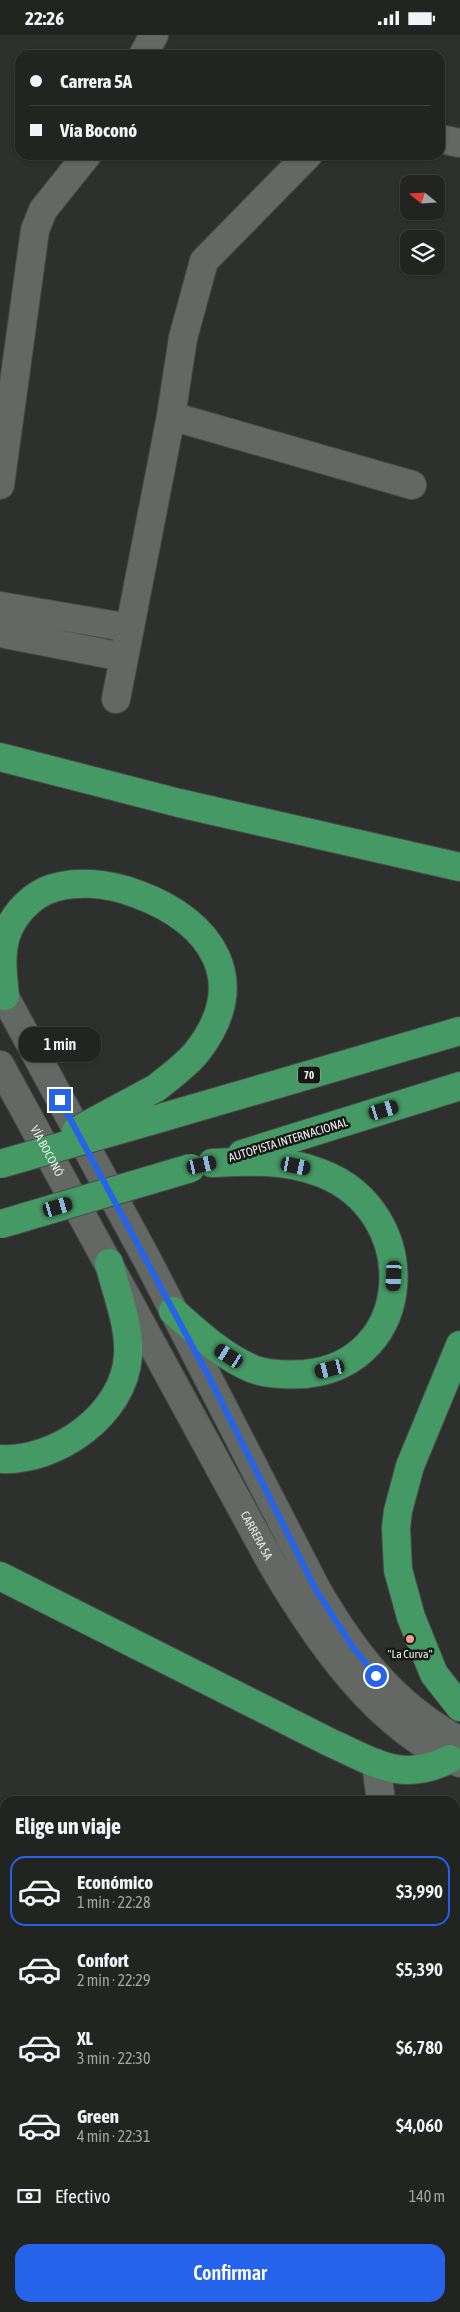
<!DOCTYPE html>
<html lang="es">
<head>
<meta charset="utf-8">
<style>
	:root { --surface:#222422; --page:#2e302f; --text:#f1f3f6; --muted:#a2a4a5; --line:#3f4140; --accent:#2563eb }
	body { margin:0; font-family:"Asap Condensed",sans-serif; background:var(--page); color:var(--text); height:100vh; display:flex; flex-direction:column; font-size:19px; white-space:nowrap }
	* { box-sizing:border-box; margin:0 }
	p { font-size:16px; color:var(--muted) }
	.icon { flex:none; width:28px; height:28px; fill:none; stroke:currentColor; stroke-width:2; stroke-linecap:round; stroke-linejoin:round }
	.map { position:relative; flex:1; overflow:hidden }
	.drawer { position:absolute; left:0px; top:1761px; width:460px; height:516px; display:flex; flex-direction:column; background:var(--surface); border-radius:15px 15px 0 0; box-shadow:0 1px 4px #0004,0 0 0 1px var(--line) }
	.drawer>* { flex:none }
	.top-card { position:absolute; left:15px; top:15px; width:430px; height:110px; border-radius:15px; box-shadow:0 1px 4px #0004,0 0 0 1px var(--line); display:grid; align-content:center; height:110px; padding:0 15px; background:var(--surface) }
	.needle { width:32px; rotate:288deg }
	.fabs { position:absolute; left:400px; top:140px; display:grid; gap:10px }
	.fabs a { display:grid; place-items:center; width:45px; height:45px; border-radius:10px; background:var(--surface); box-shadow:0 1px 4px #0004,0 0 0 1px var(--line); font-size:25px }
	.end { position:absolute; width:22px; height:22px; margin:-11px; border:6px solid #2563eb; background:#fff; box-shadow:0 0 0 2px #fff }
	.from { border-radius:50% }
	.bubble { position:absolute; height:35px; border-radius:15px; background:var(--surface); box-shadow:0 1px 4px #0004,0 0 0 1px var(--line); font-size:16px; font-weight:600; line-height:35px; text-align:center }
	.car { position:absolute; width:15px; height:30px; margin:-15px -8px; border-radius:6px; box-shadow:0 0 4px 1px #0007; background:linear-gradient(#222 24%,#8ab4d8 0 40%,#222 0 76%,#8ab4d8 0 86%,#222 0) }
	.top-card b { display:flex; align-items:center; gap:18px; height:48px; font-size:19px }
	.top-card b+b { border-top:1px solid var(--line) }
	.top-card i { width:12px; height:12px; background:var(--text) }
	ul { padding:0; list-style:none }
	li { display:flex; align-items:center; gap:15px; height:70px; margin:0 10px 8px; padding:0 5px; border:2px solid transparent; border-radius:15px }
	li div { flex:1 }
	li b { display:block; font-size:19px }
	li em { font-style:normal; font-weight:600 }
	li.active { border-color:var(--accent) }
	li>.icon { width:45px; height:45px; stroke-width:1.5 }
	h2 { padding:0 15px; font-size:22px; line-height:60px }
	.pay { display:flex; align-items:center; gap:12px; height:55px; padding:0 15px; font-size:19px }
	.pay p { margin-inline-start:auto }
	.cta { display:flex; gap:10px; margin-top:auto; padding:10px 15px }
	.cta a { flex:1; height:58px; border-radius:15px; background:var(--accent); color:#fff; font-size:20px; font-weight:600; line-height:58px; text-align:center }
	.status { display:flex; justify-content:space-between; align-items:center; height:35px; padding:0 25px; background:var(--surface); direction:ltr }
	.status svg { height:14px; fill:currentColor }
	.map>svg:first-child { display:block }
	.building { fill:url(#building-back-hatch); filter:url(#shadow) }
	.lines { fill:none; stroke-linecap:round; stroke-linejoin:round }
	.street-casing { stroke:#494b49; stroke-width:30 }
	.secondary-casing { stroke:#494b49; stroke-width:30 }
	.highway-casing { stroke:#494b49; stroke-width:30 }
	.street { stroke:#646865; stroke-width:28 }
	.secondary { stroke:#646865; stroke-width:28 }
	.highway { stroke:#459964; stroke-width:28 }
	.highway-bridge-casing { stroke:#494b49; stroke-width:30; stroke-linecap:butt }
	.highway-bridge { stroke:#459964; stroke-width:28 }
	.route { stroke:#2563eb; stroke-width:6 }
	.poi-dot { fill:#f49d8c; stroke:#161816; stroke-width:2 }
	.labels { text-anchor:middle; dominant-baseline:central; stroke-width:5; stroke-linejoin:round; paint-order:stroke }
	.shield { fill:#161816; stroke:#acaeac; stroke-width:1 }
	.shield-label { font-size:11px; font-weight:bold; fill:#eceeec }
	.street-label { font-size:12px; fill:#eceeec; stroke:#161816 }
	.poi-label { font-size:12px; fill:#eceeec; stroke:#161816 }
</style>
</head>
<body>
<div class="status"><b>22:26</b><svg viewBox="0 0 49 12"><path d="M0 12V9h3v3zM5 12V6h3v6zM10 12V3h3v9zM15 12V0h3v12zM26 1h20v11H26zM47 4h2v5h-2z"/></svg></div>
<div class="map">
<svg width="460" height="2277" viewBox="0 0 460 2277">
	<defs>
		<pattern id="building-back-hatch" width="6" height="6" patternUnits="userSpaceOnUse" patternTransform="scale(1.25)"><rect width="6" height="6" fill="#d6a59b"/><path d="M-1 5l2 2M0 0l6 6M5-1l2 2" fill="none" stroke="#b28e86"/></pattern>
		<filter id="shadow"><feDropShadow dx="4.5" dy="-4.5" stdDeviation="2.5" flood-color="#0009"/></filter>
	</defs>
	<rect width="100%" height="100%" fill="#2d302d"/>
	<path class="building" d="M 460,1780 L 460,1839 L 455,1840 L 455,1781 Z
		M 455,2058 L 460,2058 L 460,2105 L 455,2104 Z
		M 455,2161 L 460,2162 L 460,2175 L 455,2190 Z
		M 190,2272 L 227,2272 L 226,2277 L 188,2277 Z
		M 233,2272 L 255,2272 L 254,2277 L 231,2277 Z
		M 260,2272 L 296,2272 L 295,2277 L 259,2277 Z"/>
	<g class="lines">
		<defs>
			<path id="street" d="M 143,20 L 154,0
				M 440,104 L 460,108
				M 171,381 L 412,450
				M 0,450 L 35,195 L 43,175 L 87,120
				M 0,571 L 130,593
				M 0,598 L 123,622
				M 116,664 L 171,381 L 183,303 L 204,226 L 308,120
				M 376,1728 L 381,1766
				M 0,1922 L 5,1920
				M 0,1993 L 5,1985
				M 455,2128 L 460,2129
				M 317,2277 L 318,2272"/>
			<g id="secondary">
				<path d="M 0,953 L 149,1228 L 317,1555 C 354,1618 393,1670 460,1706"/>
				<path id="s1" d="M 0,1030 L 272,1529 C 316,1604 377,1694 460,1728"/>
			</g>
			<path id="highway" d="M 0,722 L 179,768 L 460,832
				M 5,961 C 3,941 0,920 6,901 C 12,882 27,865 45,856 C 72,844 109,848 137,859 C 212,886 253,947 196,1018 C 185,1031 170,1042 156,1053
				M 157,1084 L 460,996
				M 242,1119 L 460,1051
				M 173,1276 C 198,1298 222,1321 253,1334 C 269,1340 288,1340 305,1339 C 417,1328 423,1177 321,1138 C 286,1124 249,1126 212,1128
				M 460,1310 L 410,1431 L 398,1476 L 396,1493 L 398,1535 L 411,1582 L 434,1639 L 460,1672
				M 0,1424 C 56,1427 124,1380 128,1321 C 130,1290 116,1257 109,1228
				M 0,1541 L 331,1708 C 376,1728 402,1748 450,1724"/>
		</defs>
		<use href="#street" class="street-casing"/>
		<use href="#secondary" class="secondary-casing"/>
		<use href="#highway" class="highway-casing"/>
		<use href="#street" class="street"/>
		<use href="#secondary" class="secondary"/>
		<use href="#highway" class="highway"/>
		<defs>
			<path id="highway-bridge" d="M 76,1096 L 156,1053
				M 0,1129 L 157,1084
				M 1,1189 L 191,1133"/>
		</defs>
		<use href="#highway-bridge" class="highway-bridge-casing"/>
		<use href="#highway-bridge" class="highway-bridge"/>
	</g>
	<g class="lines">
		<path class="route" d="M 60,1065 L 209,1342 L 316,1555 L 352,1611 L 376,1641"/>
	</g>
	<circle class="poi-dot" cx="410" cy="1604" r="5"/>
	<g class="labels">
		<rect class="shield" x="298" y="1031.5" width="22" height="17" rx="4"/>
		<g class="shield-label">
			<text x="309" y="1040">70</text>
		</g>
		<g class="street-label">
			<text transform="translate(288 1105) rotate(-17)">AUTOPISTA INTERNACIONAL</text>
			<text stroke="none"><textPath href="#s1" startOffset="98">VÍA BOCONÓ</textPath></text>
			<text stroke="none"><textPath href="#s1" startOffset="536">CARRERA 5A</textPath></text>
		</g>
		<g class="poi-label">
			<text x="410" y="1619">"La Curva"</text>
		</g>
	</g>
</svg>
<div class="fabs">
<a><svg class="needle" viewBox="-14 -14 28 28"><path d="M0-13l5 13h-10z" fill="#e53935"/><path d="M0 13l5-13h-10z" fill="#a2a4a5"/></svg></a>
<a><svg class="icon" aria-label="layers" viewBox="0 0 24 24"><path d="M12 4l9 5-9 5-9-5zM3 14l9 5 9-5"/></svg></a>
</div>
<i class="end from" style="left:376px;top:1641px"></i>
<i class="end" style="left:60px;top:1065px"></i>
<div class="bubble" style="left:19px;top:992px;width:82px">1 min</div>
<i class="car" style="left:384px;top:1075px;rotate:73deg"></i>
<i class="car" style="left:202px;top:1130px;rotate:77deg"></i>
<i class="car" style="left:296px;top:1131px;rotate:102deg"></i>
<i class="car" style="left:58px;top:1172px;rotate:74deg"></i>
<i class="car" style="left:394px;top:1241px;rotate:183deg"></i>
<i class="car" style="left:229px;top:1321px;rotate:302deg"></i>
<i class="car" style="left:330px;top:1334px;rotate:256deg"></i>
<div class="top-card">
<b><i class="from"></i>Carrera 5A</b>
<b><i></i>Vía Boconó</b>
</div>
<section class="drawer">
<h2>Elige un viaje</h2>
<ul>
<li class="active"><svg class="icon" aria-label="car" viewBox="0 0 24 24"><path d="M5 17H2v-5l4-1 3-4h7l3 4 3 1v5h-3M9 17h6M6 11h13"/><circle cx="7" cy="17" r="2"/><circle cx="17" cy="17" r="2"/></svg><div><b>Económico</b><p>1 min · 22:28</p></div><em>$3,990</em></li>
<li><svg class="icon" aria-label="car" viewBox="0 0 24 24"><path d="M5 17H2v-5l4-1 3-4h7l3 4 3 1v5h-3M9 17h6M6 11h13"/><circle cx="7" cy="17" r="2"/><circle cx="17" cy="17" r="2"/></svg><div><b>Confort</b><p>2 min · 22:29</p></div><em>$5,390</em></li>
<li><svg class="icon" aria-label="car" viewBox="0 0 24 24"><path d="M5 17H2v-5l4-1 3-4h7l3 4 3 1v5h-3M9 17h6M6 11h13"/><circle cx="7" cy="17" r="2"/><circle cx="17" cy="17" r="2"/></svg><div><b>XL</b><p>3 min · 22:30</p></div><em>$6,780</em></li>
<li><svg class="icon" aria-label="car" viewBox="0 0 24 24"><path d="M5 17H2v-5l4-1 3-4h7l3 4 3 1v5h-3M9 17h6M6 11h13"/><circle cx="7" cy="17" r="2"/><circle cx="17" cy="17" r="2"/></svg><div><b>Green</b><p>4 min · 22:31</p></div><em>$4,060</em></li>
</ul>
<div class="pay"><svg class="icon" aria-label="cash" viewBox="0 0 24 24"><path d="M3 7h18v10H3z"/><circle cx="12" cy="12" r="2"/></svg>Efectivo<p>140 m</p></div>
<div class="cta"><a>Confirmar</a></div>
</section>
</div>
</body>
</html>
